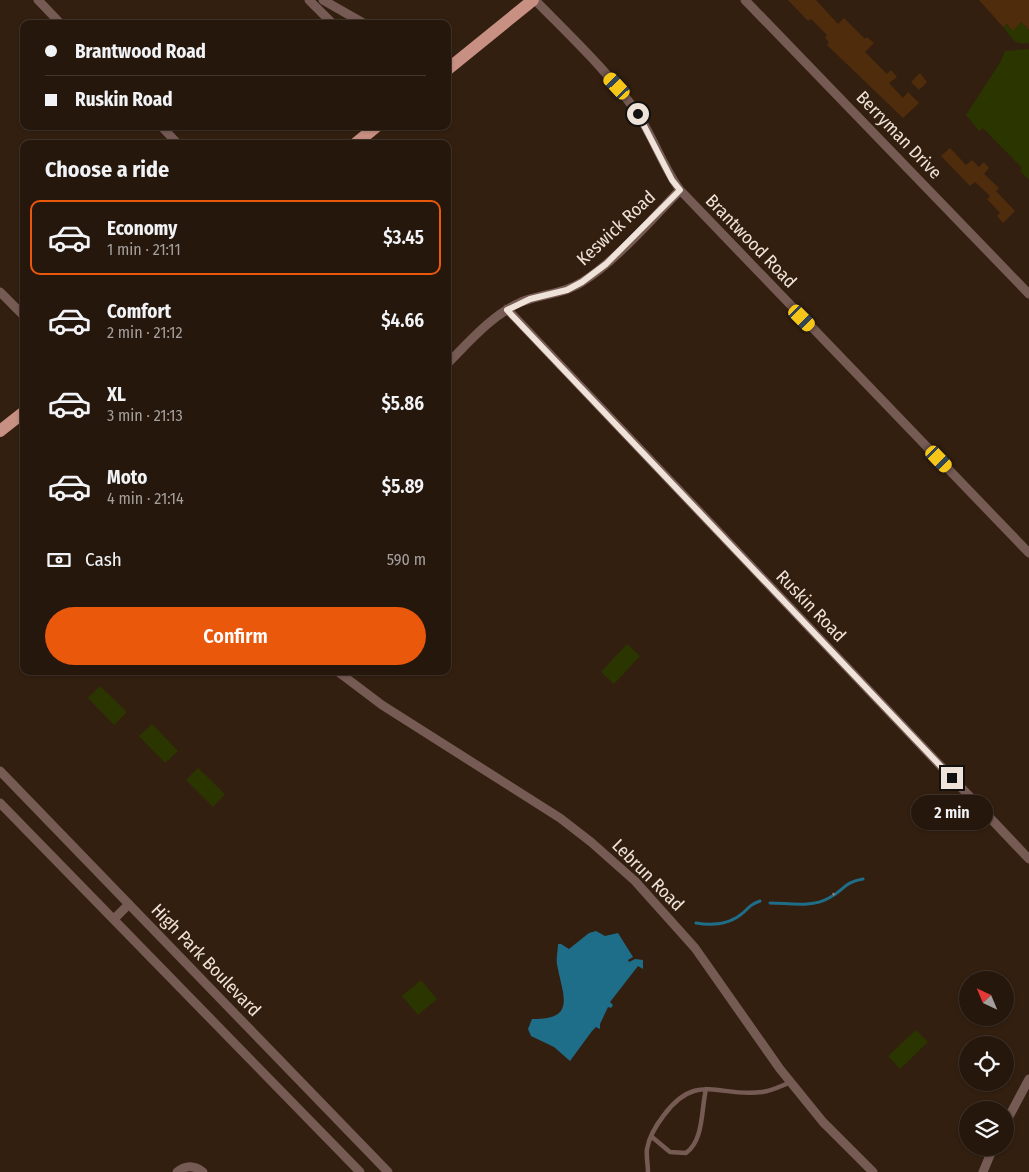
<!DOCTYPE html>
<html lang="en">
<head>
<meta charset="utf-8">
<style>
	:root { --surface:#26170c; --page:#2e2015; --text:#f1f3f6; --muted:#a49f9d; --line:#42362d; --accent:#ea580c }
	body { margin:0; font-family:"Fira Sans Condensed",sans-serif; background:var(--page); color:var(--text); height:100vh; display:flex; flex-direction:column; font-size:19px; white-space:nowrap }
	* { box-sizing:border-box; margin:0 }
	p { font-size:16px; color:var(--muted) }
	.icon { flex:none; width:28px; height:28px; fill:none; stroke:currentColor; stroke-width:2; stroke-linecap:round; stroke-linejoin:round }
	.map { position:relative; flex:1; overflow:hidden }
	.side { position:absolute; left:20px; top:140px; width:431px; height:535px; display:flex; flex-direction:column; background:var(--surface); border-radius:10px; box-shadow:0 1px 4px #0004,0 0 0 1px var(--line) }
	.side>* { flex:none }
	.hud { position:absolute; left:20px; top:20px; width:431px; height:110px; border-radius:10px; box-shadow:0 1px 4px #0004,0 0 0 1px var(--line); display:grid; align-content:center; height:110px; padding:0 25px; background:var(--surface) }
	.needle { width:32px; rotate:316deg }
	.fabs { position:absolute; left:959px; top:971px; display:grid; gap:10px }
	.fabs a { display:grid; place-items:center; width:55px; height:55px; border-radius:50%; background:var(--surface); box-shadow:0 1px 4px #0004,0 0 0 1px var(--line); font-size:25px }
	.end { position:absolute; width:22px; height:22px; margin:-11px; border:6px solid #efe2d8; background:#111; box-shadow:0 0 0 2px #111 }
	.from { border-radius:50% }
	.bubble { position:absolute; height:35px; border-radius:18px; background:var(--surface); box-shadow:0 1px 4px #0004,0 0 0 1px var(--line); font-size:16px; font-weight:600; line-height:35px; text-align:center }
	.car { position:absolute; width:15px; height:30px; margin:-15px -8px; border-radius:6px; box-shadow:0 0 4px 1px #0007; background:linear-gradient(#f5c518 24%,#345 0 40%,#f5c518 0 76%,#345 0 86%,#f5c518 0) }
	.hud b { display:flex; align-items:center; gap:18px; height:48px; font-size:19px }
	.hud b+b { border-top:1px solid var(--line) }
	.hud i { width:12px; height:12px; background:var(--text) }
	ul { padding:0; list-style:none }
	li { display:flex; align-items:center; gap:15px; height:75px; margin:0 10px 8px; padding:0 15px; border:2px solid transparent; border-radius:10px }
	li div { flex:1 }
	li b { display:block; font-size:19px }
	li em { font-style:normal; font-weight:600 }
	li.active { border-color:var(--accent) }
	li>.icon { width:45px; height:45px; stroke-width:1.5 }
	h2 { padding:0 25px; font-size:22px; line-height:60px }
	.pay { display:flex; align-items:center; gap:12px; height:55px; padding:0 25px; font-size:19px }
	.pay p { margin-inline-start:auto }
	.cta { display:flex; gap:10px; margin-top:auto; padding:10px 25px }
	.cta a { flex:1; height:58px; border-radius:30px; background:var(--accent); color:#fff; font-size:20px; font-weight:600; line-height:58px; text-align:center }
	.map>svg:first-child { display:block }
	.green { fill:#2b3500 }
	.water { fill:#1f6e89 }
	.lines { fill:none; stroke-linecap:round; stroke-linejoin:round }
	.stream { stroke:#1f6e89; stroke-width:3 }
	.building { fill:#4f2c0c }
	.path { stroke:#948578; stroke-width:2; stroke-dasharray:2.5 4; stroke-linecap:butt }
	.service { stroke:#765a54; stroke-width:4.5 }
	.minor { stroke:#765a54; stroke-width:9 }
	.primary { stroke:#c88f83; stroke-width:12 }
	.route { stroke:#efe2d8; stroke-width:6 }
	.labels { text-anchor:middle; dominant-baseline:central; stroke-width:4; stroke-linejoin:round; paint-order:stroke }
	.street-label { font-size:18px; fill:#efe2d8; stroke:#321f10 }
</style>
</head>
<body>
<div class="map">
<svg width="1029" height="1172" viewBox="0 0 1029 1172">
	<rect width="100%" height="100%" fill="#321f10"/>
	<path class="green" d="M 1021,22 L 1029,30 L 1029,43 C 1013,46 1012,37 1003,27 L 1007,24 L 1013,31 Z
		M 1029,49 L 1029,180 L 1020,171 L 1022,168 L 983,128 L 979,131 L 966,115 L 1001,61 L 1005,51 Z
		M 627,644 L 640,656 L 614,684 L 601,672 Z
		M 100,686 L 127,712 L 114,725 L 88,698 Z
		M 152,724 L 178,751 L 165,763 L 139,736 Z
		M 198,768 L 225,794 L 213,807 L 186,780 Z
		M 421,980 L 437,999 L 418,1015 L 402,996 Z
		M 916,1030 L 928,1042 L 900,1069 L 888,1056 Z"/>
	<path class="water" d="M 596,931 L 605,936 L 618,933 L 633,957 L 628,960 L 629,962 L 635,959 L 643,960 L 643,969 L 638,966 L 610,1002 L 613,1005 L 611,1008 L 608,1007 L 600,1024 L 600,1029 L 596,1027 L 592,1031 L 570,1061 L 554,1047 L 531,1036 L 528,1029 L 532,1019 C 578,1020 562,994 557,964 C 556,958 558,950 558,944 L 561,944 L 569,949 L 589,933 Z"/>
	<g class="lines">
		<path class="stream" d="M 770,903 C 789,903 811,908 829,898 C 845,890 842,883 863,879
			M 696,923 C 713,926 731,924 744,912 C 750,906 752,904 760,901"/>
	</g>
	<path class="building" d="M 788,0 L 816,0 L 838,24 L 844,18 L 865,39 L 867,37 L 874,43 L 865,52 L 887,74 L 891,70 L 897,77 L 889,83 L 903,98 L 908,92 L 919,103 L 903,118 L 827,45 L 829,42 L 825,38 L 827,35 L 811,19 L 808,21 Z
		M 979,0 L 1029,0 L 1029,30 L 1021,22 L 1013,31 L 1007,24 L 1003,27 Z
		M 920,73 L 927,82 L 919,90 L 911,82 Z
		M 950,148 L 966,165 L 972,160 L 979,167 L 984,162 L 989,168 L 984,174 L 999,188 L 996,191 L 1015,211 L 1003,223 L 997,216 L 1000,213 L 987,199 L 990,196 L 975,182 L 970,186 L 941,156 Z"/>
	<g class="lines">
		<path class="path" d="M 833,893 L 835,897"/>
		<path class="service" d="M 652,1137 L 670,1152 L 686,1153 C 704,1140 701,1110 706,1089
			M 648,1172 C 648,1165 646,1156 647,1149 C 649,1137 657,1124 664,1115 C 697,1071 719,1098 762,1092 C 772,1091 781,1086 791,1082"/>
		<path class="minor" d="M 38,0 L 61,24
			M 309,0 L 333,24
			M 323,0 L 365,24
			M 535,0 C 570,36 609,72 637,113 C 654,138 663,167 680,190 L 1029,553
			M 745,0 L 1029,294
			M 161,126 L 178,144
			M 0,292 L 24,316
			M 507,309 L 1029,859
			M 448,363 C 469,342 492,315 521,302 C 541,294 564,294 582,282 C 615,262 652,219 680,190
			M 337,671 L 382,705 L 560,818 L 591,842 L 635,881 L 695,948 L 780,1069 L 823,1122 L 873,1172
			M 0,771 L 388,1172
			M 0,803 L 360,1172
			M 114,919 L 129,904
			M 1005,1124 L 1029,1079
			M 177,1172 C 186,1165 194,1165 203,1172
			M 983,1172 L 993,1148"/>
		<path class="primary" d="M 448,69 L 533,0
			M 355,144 L 377,126
			M 0,431 L 24,412"/>
	</g>
	<g class="lines">
		<path class="route" d="M 638,114 L 672,180 L 680,190 L 606,264 L 582,282 L 567,290 L 530,299 L 507,310 L 952,778"/>
	</g>
	<g class="labels">
		<g class="street-label">
			<text transform="translate(899 135) rotate(46)">Berryman Drive</text>
			<text transform="translate(616 228) rotate(-43)">Keswick Road</text>
			<text transform="translate(751 241) rotate(46)">Brantwood Road</text>
			<text transform="translate(811 606) rotate(46)">Ruskin Road</text>
			<text transform="translate(648 875) rotate(45)">Lebrun Road</text>
			<text transform="translate(206 960) rotate(46)">High Park Boulevard</text>
		</g>
	</g>
</svg>
<div class="fabs">
<a><svg class="needle" viewBox="-14 -14 28 28"><path d="M0-13l5 13h-10z" fill="#e53935"/><path d="M0 13l5-13h-10z" fill="#a49f9d"/></svg></a>
<a><svg class="icon" aria-label="locate" viewBox="0 0 24 24"><circle cx="12" cy="12" r="6"/><path d="M12 2v4M12 18v4M2 12h4M18 12h4"/></svg></a>
<a><svg class="icon" aria-label="layers" viewBox="0 0 24 24"><path d="M12 4l9 5-9 5-9-5zM3 14l9 5 9-5"/></svg></a>
</div>
<i class="end from" style="left:638px;top:114px"></i>
<i class="end" style="left:952px;top:778px"></i>
<div class="bubble" style="left:911px;top:795px;width:82px">2 min</div>
<i class="car" style="left:617px;top:86px;rotate:317deg"></i>
<i class="car" style="left:802px;top:318px;rotate:135deg"></i>
<i class="car" style="left:939px;top:459px;rotate:136deg"></i>
<div class="hud">
<b><i class="from"></i>Brantwood Road</b>
<b><i></i>Ruskin Road</b>
</div>
<section class="side">
<h2>Choose a ride</h2>
<ul>
<li class="active"><svg class="icon" aria-label="car" viewBox="0 0 24 24"><path d="M5 17H2v-5l4-1 3-4h7l3 4 3 1v5h-3M9 17h6M6 11h13"/><circle cx="7" cy="17" r="2"/><circle cx="17" cy="17" r="2"/></svg><div><b>Economy</b><p>1 min · 21:11</p></div><em>$3.45</em></li>
<li><svg class="icon" aria-label="car" viewBox="0 0 24 24"><path d="M5 17H2v-5l4-1 3-4h7l3 4 3 1v5h-3M9 17h6M6 11h13"/><circle cx="7" cy="17" r="2"/><circle cx="17" cy="17" r="2"/></svg><div><b>Comfort</b><p>2 min · 21:12</p></div><em>$4.66</em></li>
<li><svg class="icon" aria-label="car" viewBox="0 0 24 24"><path d="M5 17H2v-5l4-1 3-4h7l3 4 3 1v5h-3M9 17h6M6 11h13"/><circle cx="7" cy="17" r="2"/><circle cx="17" cy="17" r="2"/></svg><div><b>XL</b><p>3 min · 21:13</p></div><em>$5.86</em></li>
<li><svg class="icon" aria-label="car" viewBox="0 0 24 24"><path d="M5 17H2v-5l4-1 3-4h7l3 4 3 1v5h-3M9 17h6M6 11h13"/><circle cx="7" cy="17" r="2"/><circle cx="17" cy="17" r="2"/></svg><div><b>Moto</b><p>4 min · 21:14</p></div><em>$5.89</em></li>
</ul>
<div class="pay"><svg class="icon" aria-label="cash" viewBox="0 0 24 24"><path d="M3 7h18v10H3z"/><circle cx="12" cy="12" r="2"/></svg>Cash<p>590 m</p></div>
<div class="cta"><a>Confirm</a></div>
</section>
</div>
</body>
</html>
